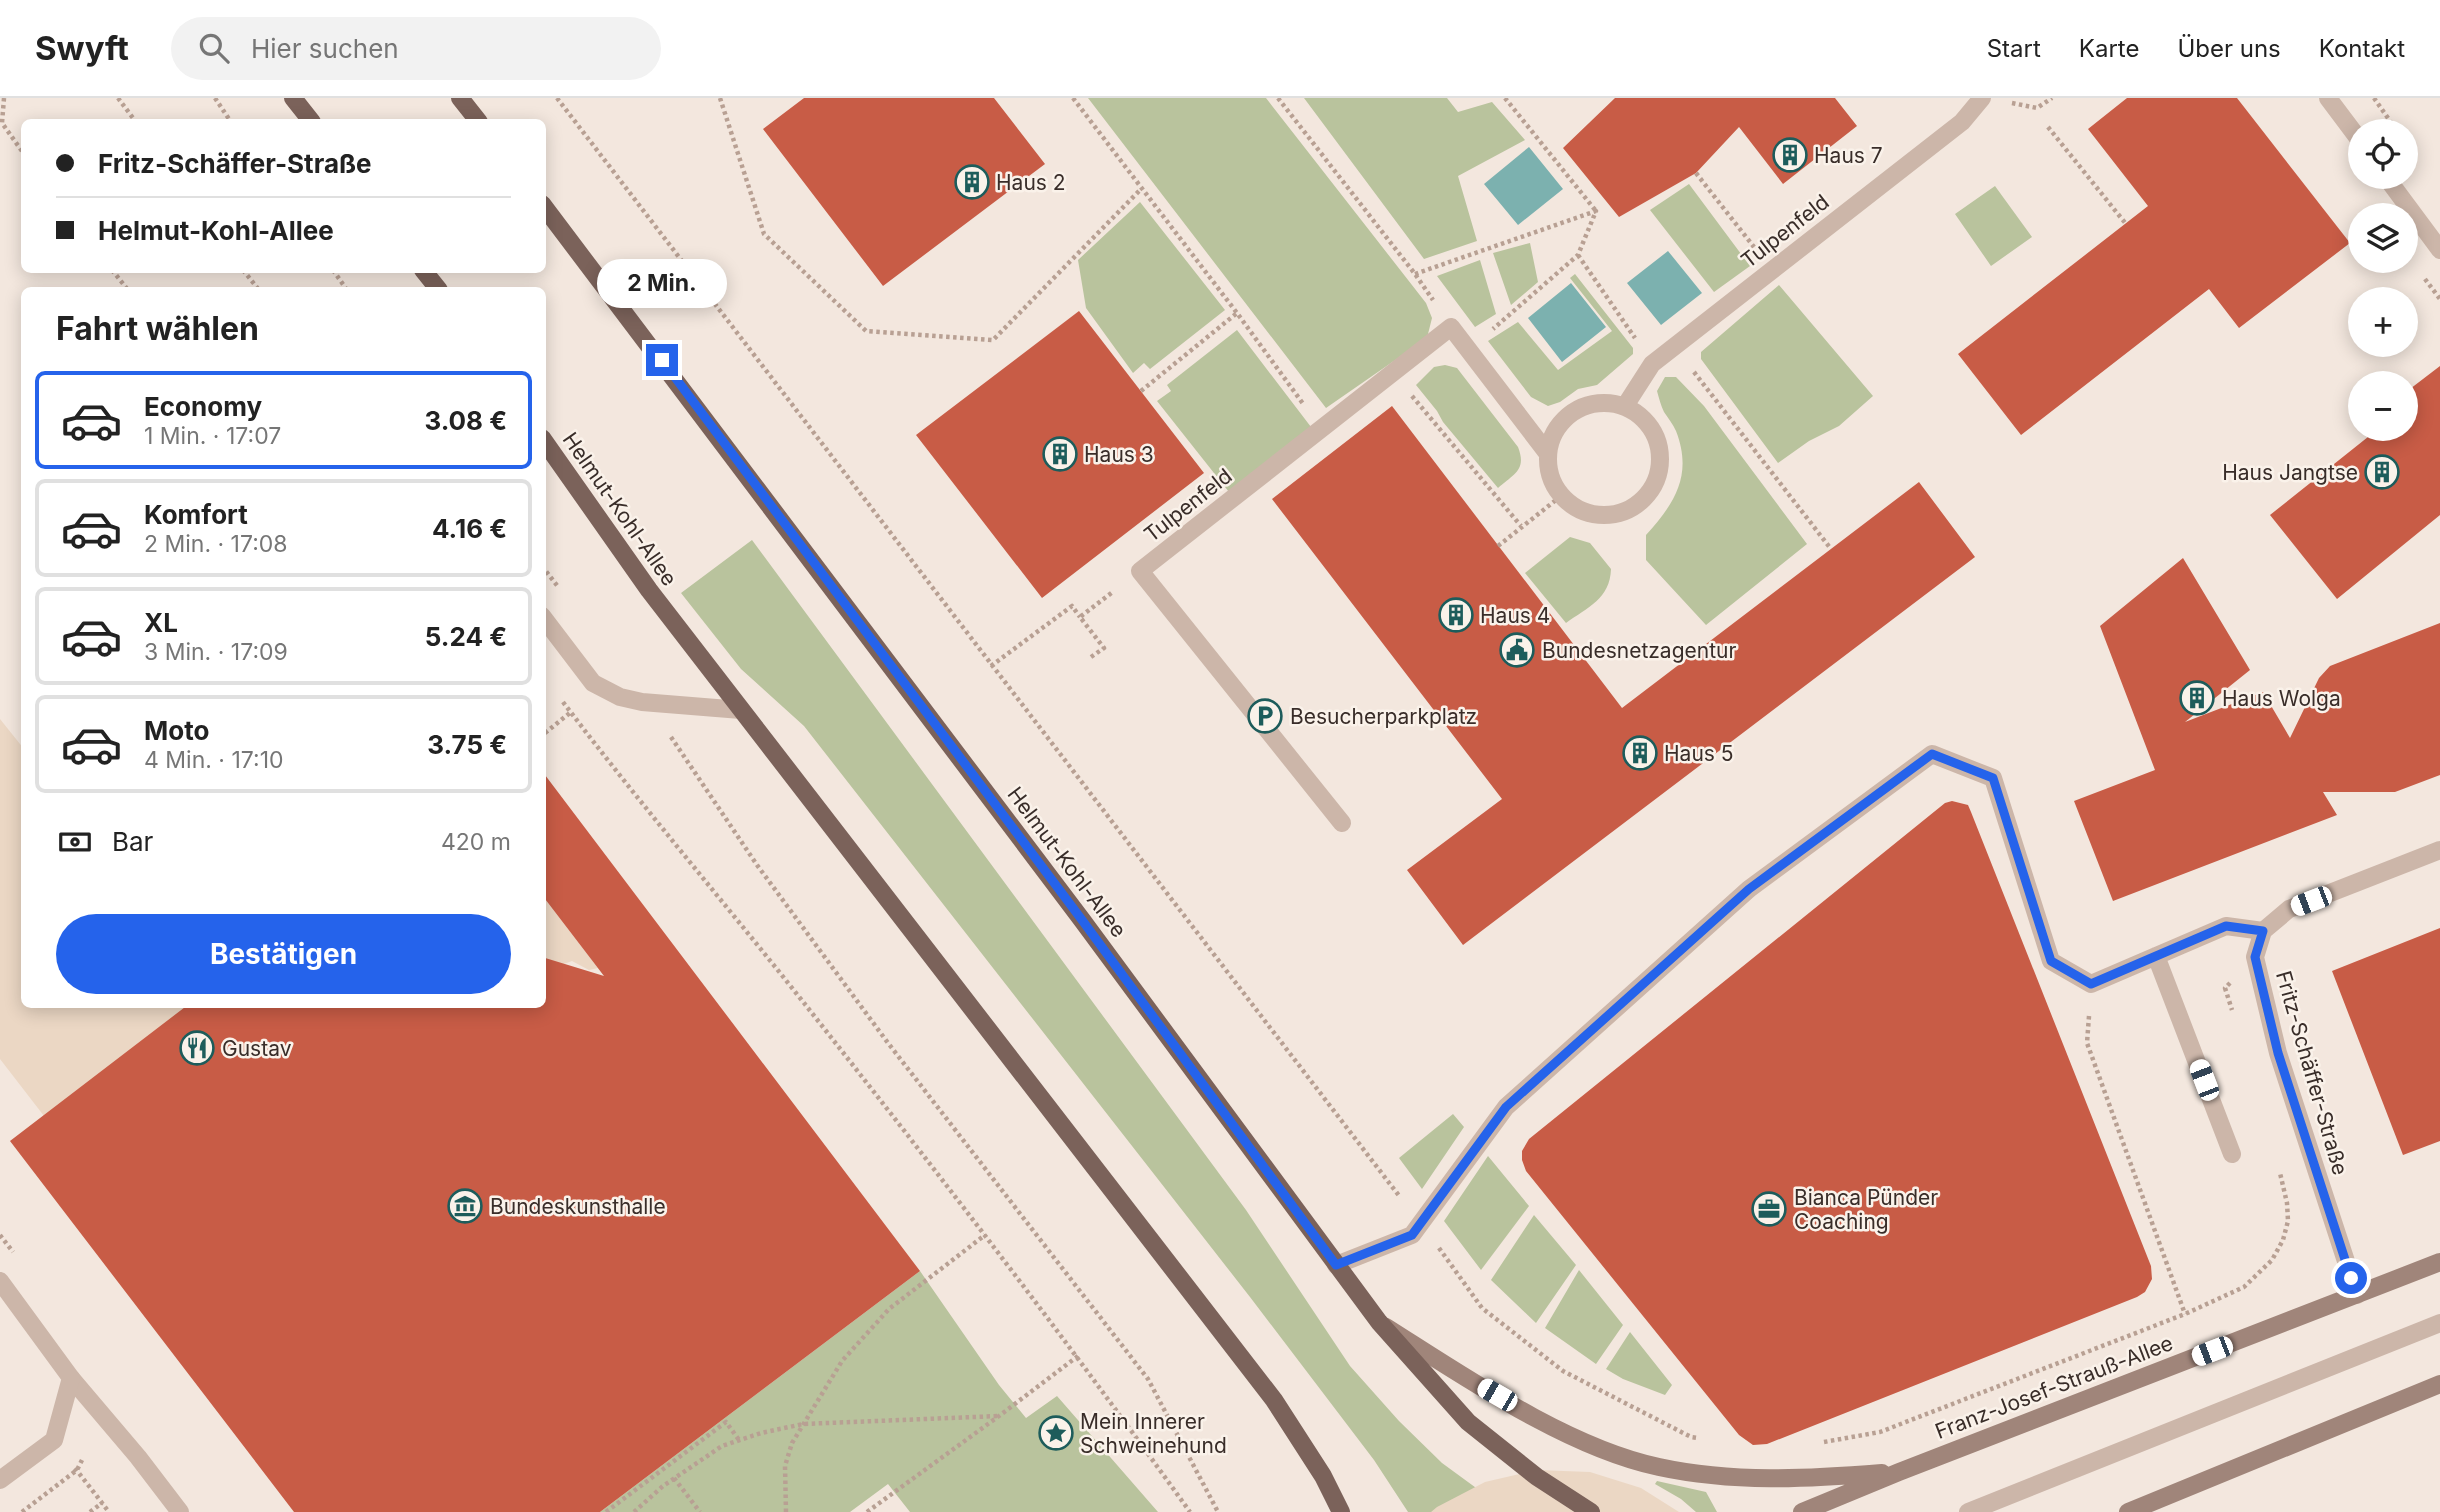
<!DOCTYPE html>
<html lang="de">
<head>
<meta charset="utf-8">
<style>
	:root { --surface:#fff; --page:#f2f2f2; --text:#222; --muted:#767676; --line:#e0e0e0; --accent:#2563eb }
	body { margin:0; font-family:Inter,sans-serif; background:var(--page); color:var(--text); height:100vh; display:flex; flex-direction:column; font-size:26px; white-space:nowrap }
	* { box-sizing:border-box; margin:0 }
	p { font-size:23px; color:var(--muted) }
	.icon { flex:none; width:38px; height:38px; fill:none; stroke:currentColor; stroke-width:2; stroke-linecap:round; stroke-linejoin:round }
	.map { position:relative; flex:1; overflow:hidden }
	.details { position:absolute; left:21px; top:189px; width:525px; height:721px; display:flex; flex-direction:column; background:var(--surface); border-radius:10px; box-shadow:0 4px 18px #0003 }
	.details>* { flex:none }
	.banner { position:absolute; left:21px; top:21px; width:525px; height:154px; border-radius:10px; box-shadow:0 4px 18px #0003; display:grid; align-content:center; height:154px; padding:0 35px; background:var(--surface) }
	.controls { position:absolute; left:2348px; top:21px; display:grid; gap:14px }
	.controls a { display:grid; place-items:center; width:70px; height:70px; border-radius:50%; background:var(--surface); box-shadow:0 4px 18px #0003; font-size:35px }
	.end { position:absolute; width:32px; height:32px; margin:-16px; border:9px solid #2563eb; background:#fff; box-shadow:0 0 0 4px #fff }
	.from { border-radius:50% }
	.bubble { position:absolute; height:49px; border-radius:24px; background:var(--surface); box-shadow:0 4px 18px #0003; font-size:23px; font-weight:700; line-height:49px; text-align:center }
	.car { position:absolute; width:21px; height:42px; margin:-21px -10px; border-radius:9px; box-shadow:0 0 5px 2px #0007; background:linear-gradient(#fff 24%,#345 0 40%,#fff 0 76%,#345 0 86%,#fff 0) }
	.banner b { display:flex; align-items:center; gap:24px; height:66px; font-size:26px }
	.banner b+b { border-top:2px solid var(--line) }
	.banner i { width:18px; height:18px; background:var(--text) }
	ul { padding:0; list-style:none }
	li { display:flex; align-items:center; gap:21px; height:98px; margin:0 14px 10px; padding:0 21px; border:4px solid var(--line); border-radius:10px }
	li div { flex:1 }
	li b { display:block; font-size:26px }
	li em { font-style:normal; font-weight:700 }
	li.active { border-color:var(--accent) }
	li>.icon { width:63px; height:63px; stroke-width:1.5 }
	h2 { padding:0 35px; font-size:32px; line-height:84px }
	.pay { display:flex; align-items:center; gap:18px; height:77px; padding:0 35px; font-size:26px }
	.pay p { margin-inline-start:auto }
	.primary-button { display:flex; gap:14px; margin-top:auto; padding:14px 35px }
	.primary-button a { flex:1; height:80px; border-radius:42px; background:var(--accent); color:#fff; font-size:28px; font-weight:700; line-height:80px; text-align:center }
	header { display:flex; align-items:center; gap:42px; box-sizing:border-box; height:98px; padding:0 35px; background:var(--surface); border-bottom:2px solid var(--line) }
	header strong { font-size:33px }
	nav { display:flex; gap:38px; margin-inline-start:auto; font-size:24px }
	.search { width:490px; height:63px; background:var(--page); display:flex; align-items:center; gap:18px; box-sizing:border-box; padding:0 24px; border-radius:38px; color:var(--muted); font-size:26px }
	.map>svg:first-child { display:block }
	.green { fill:#b9c39d }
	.plaza { fill:#ebd7c4 }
	.water { fill:#7cb1af }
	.building { fill:#c85c46 }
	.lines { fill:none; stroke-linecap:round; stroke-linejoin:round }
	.path { stroke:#b8a093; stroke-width:4.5; stroke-dasharray:3.5 3.5; stroke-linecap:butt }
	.service { stroke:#ccb6a9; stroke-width:18 }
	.minor { stroke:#ccb6a9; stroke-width:18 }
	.tertiary { stroke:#ccb6a9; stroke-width:18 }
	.secondary { stroke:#a0857a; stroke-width:18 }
	.primary { stroke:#7b625a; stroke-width:18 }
	.route { stroke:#2563eb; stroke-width:9 }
	.labels { text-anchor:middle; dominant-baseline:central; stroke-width:5; stroke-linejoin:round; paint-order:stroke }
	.poi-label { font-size:21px; fill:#392d29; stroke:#faf2ea; text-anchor:start }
	.street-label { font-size:21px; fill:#392d29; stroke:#faf2ea }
</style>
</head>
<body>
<header>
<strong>Swyft</strong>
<div class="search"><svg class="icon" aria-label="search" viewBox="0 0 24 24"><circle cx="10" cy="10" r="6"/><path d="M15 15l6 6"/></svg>Hier suchen</div>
<nav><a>Start</a><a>Karte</a><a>Über uns</a><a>Kontakt</a></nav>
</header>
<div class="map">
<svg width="2440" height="1414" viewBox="0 0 2440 1414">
	<rect width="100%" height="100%" fill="#f3e7de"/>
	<path class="green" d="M 1088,0 L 1266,0 L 1426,205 L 1432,220 L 1427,240 L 1326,310 Z
		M 1304,0 L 1447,0 L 1458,14 L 1492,4 L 1525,42 L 1458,78 L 1477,143 L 1424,161 Z
		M 1689,86 L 1750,168 L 1714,194 L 1650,112 Z
		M 1995,88 L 2032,139 L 1991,168 L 1955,116 Z
		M 1140,104 L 1225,212 L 1150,271 L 1144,265 L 1133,275 L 1086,210 L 1078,162 Z
		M 1530,145 L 1538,184 L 1511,207 L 1493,155 Z
		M 1480,162 L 1496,216 L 1475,229 L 1437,178 Z
		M 1575,176 L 1633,250 L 1633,256 L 1597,287 L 1578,291 L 1560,304 L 1548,308 L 1531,299 L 1488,243 L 1518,224 L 1558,272 L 1612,233 L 1570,180 Z
		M 1779,187 L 1873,298 L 1839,328 L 1809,343 L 1778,365 L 1701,261 L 1701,254 Z
		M 1237,232 L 1311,329 L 1229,394 L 1157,303 L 1171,293 L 1167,287 Z
		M 1445,267 L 1457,270 L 1518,349 C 1527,372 1514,376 1498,390 L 1443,324 L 1437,313 L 1416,287 L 1434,269 Z
		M 1665,279 L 1676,279 L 1704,308 L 1807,446 L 1706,527 L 1646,462 L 1646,437 C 1675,405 1693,377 1676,333 C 1673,326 1668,320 1664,314 C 1661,308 1659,300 1657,293 Z
		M 1570,439 L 1590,445 L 1611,471 C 1610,501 1588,509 1566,525 L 1525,475 Z
		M 752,442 L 1246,1112 L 1350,1268 L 1399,1323 L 1442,1365 L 1509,1414 L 1408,1414 L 1374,1362 L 1250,1199 L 804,628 L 741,571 L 681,495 Z
		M 1453,1016 L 1464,1029 L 1422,1091 L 1399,1060 Z
		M 1488,1058 L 1529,1108 L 1481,1172 L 1444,1123 Z
		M 1534,1117 L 1576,1167 L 1536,1225 L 1491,1182 Z
		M 1579,1172 L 1623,1227 L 1596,1266 L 1545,1230 Z
		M 920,1173 L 999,1287 L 1026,1320 L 1057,1298 L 1158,1414 L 910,1414 L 888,1386 L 850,1414 L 600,1414 Z
		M 1630,1234 L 1672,1287 L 1665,1297 L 1623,1281 L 1606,1271 Z
		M 1657,1383 L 1706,1394 L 1717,1414 L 1696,1414 L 1681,1401 L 1655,1386 Z"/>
	<path class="plaza" d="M 0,621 L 24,651 L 24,906 L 190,907 L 44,1018 L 0,961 Z
		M 542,797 L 598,870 L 589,872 L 572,863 L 561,867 L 551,867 L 543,859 Z
		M 1537,1372 L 1590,1374 L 1641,1390 L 1679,1414 L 1431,1414 L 1437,1409 L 1485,1384 Z"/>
	<path class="water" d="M 1529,49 L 1563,91 L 1518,127 L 1484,86 Z
		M 1668,153 L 1702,195 L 1661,227 L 1627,185 Z
		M 1571,185 L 1606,229 L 1562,264 L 1528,220 Z"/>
	<path class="building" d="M 804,0 L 994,0 L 1045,66 L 883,188 L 763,31 Z
		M 1615,0 L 1835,0 L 1857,28 L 1783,86 L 1739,29 L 1696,75 L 1619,119 L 1563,50 Z
		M 2127,0 L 2237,0 L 2350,145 L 2239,230 L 2209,191 L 2021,337 L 1958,256 L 2148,108 L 2088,31 Z
		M 1079,213 L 1204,375 L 1042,500 L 916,337 Z
		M 2440,268 L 2440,417 L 2337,501 L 2270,417 L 2378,331 L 2406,331 L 2406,294 Z
		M 1392,308 L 1622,610 L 1919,384 L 1975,459 L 1463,847 L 1407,772 L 1502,701 L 1272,401 Z
		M 2183,460 L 2250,572 L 2185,624 L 2263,594 L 2290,640 L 2319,580 L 2330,568 L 2440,525 L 2440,677 L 2395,694 L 2323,694 L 2337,717 L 2113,803 L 2074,703 L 2155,672 L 2100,528 Z
		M 542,673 L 920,1173 L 600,1414 L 294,1414 L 10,1043 L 189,906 L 542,906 L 542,859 L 604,878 L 542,797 Z
		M 1952,703 L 1968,707 L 1971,714 L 2151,1168 L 2152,1181 L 2145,1194 L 2137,1199 L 1767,1346 L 1753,1347 L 1739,1337 L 1526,1073 L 1522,1062 L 1522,1053 L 1529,1041 L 1945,705 Z
		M 2440,830 L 2440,1043 L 2403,1057 L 2332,873 Z"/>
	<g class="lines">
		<path class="path" d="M 4,0 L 2,25 L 24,56
			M 118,0 L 136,24
			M 215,0 L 231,24
			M 557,0 L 1400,1099
			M 720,0 L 764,136 L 866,233 L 993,242 L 1141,91
			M 1073,0 L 1237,215 L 1304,307
			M 1278,0 L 1415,176 L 1433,202
			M 1505,0 L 1596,113
			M 2374,0 L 2397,33
			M 2012,5 L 2037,10 L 2052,0
			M 2048,29 L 2126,126
			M 2406,47 L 2414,58
			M 1696,75 L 1754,149
			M 1578,157 L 1635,240
			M 112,172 L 128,192
			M 243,172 L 259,192
			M 333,172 L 347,192
			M 1415,176 L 1596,113 L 1578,157 L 1493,231
			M 2425,181 L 2440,201
			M 1694,274 L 1831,451
			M 1141,293 L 1237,215
			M 1412,298 L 1521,428
			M 1498,448 L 1561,398
			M 542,468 L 559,490
			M 1091,559 L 1104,550 L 1080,519 L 1114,493
			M 991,568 L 1072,508 L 1080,519
			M 563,604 C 640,706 724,804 804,905 C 936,1072 1066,1241 1190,1414
			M 545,635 L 571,614
			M 671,639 L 757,767 L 888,945 L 1148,1281 L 1218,1414
			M 2230,885 L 2225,890 L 2232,912
			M 2089,918 L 2087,945 L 2185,1216
			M 0,1137 L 13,1154
			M 1439,1150 L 1482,1210 L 1563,1273 L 1691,1339 L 1698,1340
			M 1824,1344 L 1880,1334 L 2185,1216 L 2244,1189 L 2272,1162 L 2283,1142 L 2288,1123 L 2287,1105 L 2280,1075
			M 75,1370 L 109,1414
			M 674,1380 L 700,1414
			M 22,1414 L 77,1372 L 82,1362
			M 90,1414 L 102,1405
			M 606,1414 L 726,1324 L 739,1342
			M 634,1414 L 663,1388 L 722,1348 L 761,1335 L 803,1326 L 999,1318
			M 786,1414 L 785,1368 L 792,1345 L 842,1263 L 889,1211 L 985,1137
			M 867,1414 L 999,1318 L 1078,1258"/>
		<path class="service" d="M1548 361a56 56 0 1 1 112 0a56 56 0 1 1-112 0Z
			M 1625,308 L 1652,266 L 1962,24 L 1982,0
			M 542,518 L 593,585 L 620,599 L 642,604 L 741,612
			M 1342,725 L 1140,473 L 1451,229 L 1548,356
			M 2156,858 L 2232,1056
			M 1336,1167 L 1412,1137 L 1506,1009 L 1749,791 L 1932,656 L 1993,680 L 2051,863 L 2091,886 L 2226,828 L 2263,833
			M 71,1280 L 138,1359 L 180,1414"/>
		<path class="minor" d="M 2328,0 L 2361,44
			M 2386,79 L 2440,152
			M 0,1183 L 71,1280 L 54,1342 L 0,1382
			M 2357,1197 L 2278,955 L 2255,859 L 2263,833 L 2289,811 L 2440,752"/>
		<path class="tertiary" d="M 1968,1414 L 2440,1225"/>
		<path class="secondary" d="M 1386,1229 C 1465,1279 1568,1350 1659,1369 C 1733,1385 1807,1381 1882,1375
			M 1802,1414 L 1899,1374 L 2440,1164
			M 2128,1414 L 2440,1286"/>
		<path class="primary" d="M 293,0 L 312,24
			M 460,0 L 479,24
			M 542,106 L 1082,822 L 1379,1224 L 1468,1324 L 1537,1379 L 1591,1414
			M 423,172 L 439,192
			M 542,340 L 649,492 L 1274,1302 L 1323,1378 L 1341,1414"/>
	</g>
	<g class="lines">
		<path class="route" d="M 662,262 L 1082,822 L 1336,1167 L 1412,1137 L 1506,1009 L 1749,791 L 1932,656 L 1993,680 L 2051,863 L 2091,886 L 2226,828 L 2263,833 L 2255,859 L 2278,955 L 2351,1180"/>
	</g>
	<defs>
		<symbol id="building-ring" viewBox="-11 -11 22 22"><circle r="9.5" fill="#faf2ea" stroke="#1d5c5b" stroke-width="1.5"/><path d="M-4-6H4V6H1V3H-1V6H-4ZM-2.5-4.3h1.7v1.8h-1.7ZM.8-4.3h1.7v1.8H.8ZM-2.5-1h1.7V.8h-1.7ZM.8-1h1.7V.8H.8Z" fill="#1d5c5b"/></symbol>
		<symbol id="civic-ring" viewBox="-11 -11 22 22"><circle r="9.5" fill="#faf2ea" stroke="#1d5c5b" stroke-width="1.5"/><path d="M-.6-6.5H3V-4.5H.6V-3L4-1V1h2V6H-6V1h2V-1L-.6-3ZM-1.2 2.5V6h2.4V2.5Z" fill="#1d5c5b"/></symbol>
		<symbol id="parking-ring" viewBox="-11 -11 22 22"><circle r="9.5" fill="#faf2ea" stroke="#1d5c5b" stroke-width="1.5"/><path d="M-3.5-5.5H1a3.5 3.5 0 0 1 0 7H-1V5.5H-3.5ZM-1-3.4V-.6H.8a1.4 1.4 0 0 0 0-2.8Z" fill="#1d5c5b"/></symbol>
		<symbol id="restaurant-ring" viewBox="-11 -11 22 22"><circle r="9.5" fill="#faf2ea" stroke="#1d5c5b" stroke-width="1.5"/><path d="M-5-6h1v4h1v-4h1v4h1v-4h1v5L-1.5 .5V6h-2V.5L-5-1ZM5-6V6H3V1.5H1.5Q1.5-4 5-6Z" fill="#1d5c5b"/></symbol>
		<symbol id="museum-ring" viewBox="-11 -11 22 22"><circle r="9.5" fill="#faf2ea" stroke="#1d5c5b" stroke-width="1.5"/><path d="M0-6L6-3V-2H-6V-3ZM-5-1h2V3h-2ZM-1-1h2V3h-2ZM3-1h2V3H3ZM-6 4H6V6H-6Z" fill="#1d5c5b"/></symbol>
		<symbol id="office-ring" viewBox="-11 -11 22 22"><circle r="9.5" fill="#faf2ea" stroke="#1d5c5b" stroke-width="1.5"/><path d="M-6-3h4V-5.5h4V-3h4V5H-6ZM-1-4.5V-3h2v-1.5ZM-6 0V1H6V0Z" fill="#1d5c5b"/></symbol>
		<symbol id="sight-ring" viewBox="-11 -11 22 22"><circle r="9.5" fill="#faf2ea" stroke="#1d5c5b" stroke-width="1.5"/><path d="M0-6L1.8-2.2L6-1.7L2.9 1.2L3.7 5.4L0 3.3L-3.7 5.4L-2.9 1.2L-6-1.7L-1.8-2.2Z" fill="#1d5c5b"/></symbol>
	</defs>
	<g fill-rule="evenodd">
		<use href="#building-ring" x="1771" y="38" width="38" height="38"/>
		<use href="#building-ring" x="953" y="65" width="38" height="38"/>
		<use href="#building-ring" x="1041" y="337" width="38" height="38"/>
		<use href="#building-ring" x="2363" y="355" width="38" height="38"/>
		<use href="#building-ring" x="1437" y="498" width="38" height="38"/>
		<use href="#civic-ring" x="1498" y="533" width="38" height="38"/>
		<use href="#building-ring" x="2178" y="581" width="38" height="38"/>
		<use href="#parking-ring" x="1246" y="599" width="38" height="38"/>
		<use href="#building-ring" x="1621" y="636" width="38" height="38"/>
		<use href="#restaurant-ring" x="178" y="931" width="38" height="38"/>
		<use href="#museum-ring" x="446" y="1089" width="38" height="38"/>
		<use href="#office-ring" x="1750" y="1092" width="38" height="38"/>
		<use href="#sight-ring" x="1037" y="1316" width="38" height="38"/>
	</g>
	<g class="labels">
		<g class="poi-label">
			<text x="1814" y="57">Haus 7</text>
			<text x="996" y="84">Haus 2</text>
			<text x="1084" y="356">Haus 3</text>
			<text x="2358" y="374" text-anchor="end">Haus Jangtse</text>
			<text x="1480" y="517">Haus 4</text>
			<text x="1542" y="552">Bundesnetzagentur</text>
			<text x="2222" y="600">Haus Wolga</text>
			<text x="1290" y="618">Besucherparkplatz</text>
			<text x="1664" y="655">Haus 5</text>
			<text x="222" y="950">Gustav</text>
			<text x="1794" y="1099">Bianca Pünder<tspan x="1794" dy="24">Coaching</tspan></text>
			<text x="490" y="1108">Bundeskunsthalle</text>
			<text x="1080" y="1323">Mein Innerer<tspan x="1080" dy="24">Schweinehund</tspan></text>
		</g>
		<g class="street-label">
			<text transform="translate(1785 133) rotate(-38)">Tulpenfeld</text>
			<text transform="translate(1188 407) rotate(-38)">Tulpenfeld</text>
			<text transform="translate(620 411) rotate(55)">Helmut-Kohl-Allee</text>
			<text transform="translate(1067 764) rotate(53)">Helmut-Kohl-Allee</text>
			<text transform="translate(2312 975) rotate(74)">Fritz-Schäffer-Straße</text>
			<text transform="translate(2054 1289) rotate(-21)">Franz-Josef-Strauß-Allee</text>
		</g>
	</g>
</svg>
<div class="controls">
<a><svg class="icon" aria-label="locate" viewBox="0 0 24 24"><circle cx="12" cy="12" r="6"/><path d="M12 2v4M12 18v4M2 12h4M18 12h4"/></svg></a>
<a><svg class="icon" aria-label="layers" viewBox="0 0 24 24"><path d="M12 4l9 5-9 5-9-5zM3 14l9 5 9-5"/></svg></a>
<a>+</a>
<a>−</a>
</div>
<i class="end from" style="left:2351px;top:1180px"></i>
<i class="end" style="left:662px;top:262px"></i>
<div class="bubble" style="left:597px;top:161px;width:130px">2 Min.</div>
<i class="car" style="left:2311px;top:803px;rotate:249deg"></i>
<i class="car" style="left:2204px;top:982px;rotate:339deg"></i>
<i class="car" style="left:2212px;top:1253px;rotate:249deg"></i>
<i class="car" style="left:1497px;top:1297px;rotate:300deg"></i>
<div class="banner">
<b><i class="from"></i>Fritz-Schäffer-Straße</b>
<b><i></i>Helmut-Kohl-Allee</b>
</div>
<section class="details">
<h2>Fahrt wählen</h2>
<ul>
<li class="active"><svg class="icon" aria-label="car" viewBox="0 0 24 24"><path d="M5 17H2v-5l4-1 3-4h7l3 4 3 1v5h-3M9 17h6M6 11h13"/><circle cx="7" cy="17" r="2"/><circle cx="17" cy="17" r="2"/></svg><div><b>Economy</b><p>1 Min. · 17:07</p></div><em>3.08 €</em></li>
<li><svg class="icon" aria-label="car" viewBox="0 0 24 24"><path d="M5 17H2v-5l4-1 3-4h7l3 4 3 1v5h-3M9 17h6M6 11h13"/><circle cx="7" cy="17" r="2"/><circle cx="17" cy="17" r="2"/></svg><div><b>Komfort</b><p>2 Min. · 17:08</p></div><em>4.16 €</em></li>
<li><svg class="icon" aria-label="car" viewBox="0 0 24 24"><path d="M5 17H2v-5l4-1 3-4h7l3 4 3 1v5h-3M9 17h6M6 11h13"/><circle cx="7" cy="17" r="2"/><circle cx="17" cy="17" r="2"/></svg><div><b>XL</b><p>3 Min. · 17:09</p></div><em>5.24 €</em></li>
<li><svg class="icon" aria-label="car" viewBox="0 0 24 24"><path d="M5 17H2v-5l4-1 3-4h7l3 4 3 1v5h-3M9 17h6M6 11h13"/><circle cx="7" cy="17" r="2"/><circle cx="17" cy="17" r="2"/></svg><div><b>Moto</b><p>4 Min. · 17:10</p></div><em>3.75 €</em></li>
</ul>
<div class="pay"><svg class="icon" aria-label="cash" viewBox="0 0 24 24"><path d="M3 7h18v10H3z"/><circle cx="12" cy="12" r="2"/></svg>Bar<p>420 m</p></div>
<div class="primary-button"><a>Bestätigen</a></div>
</section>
</div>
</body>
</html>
